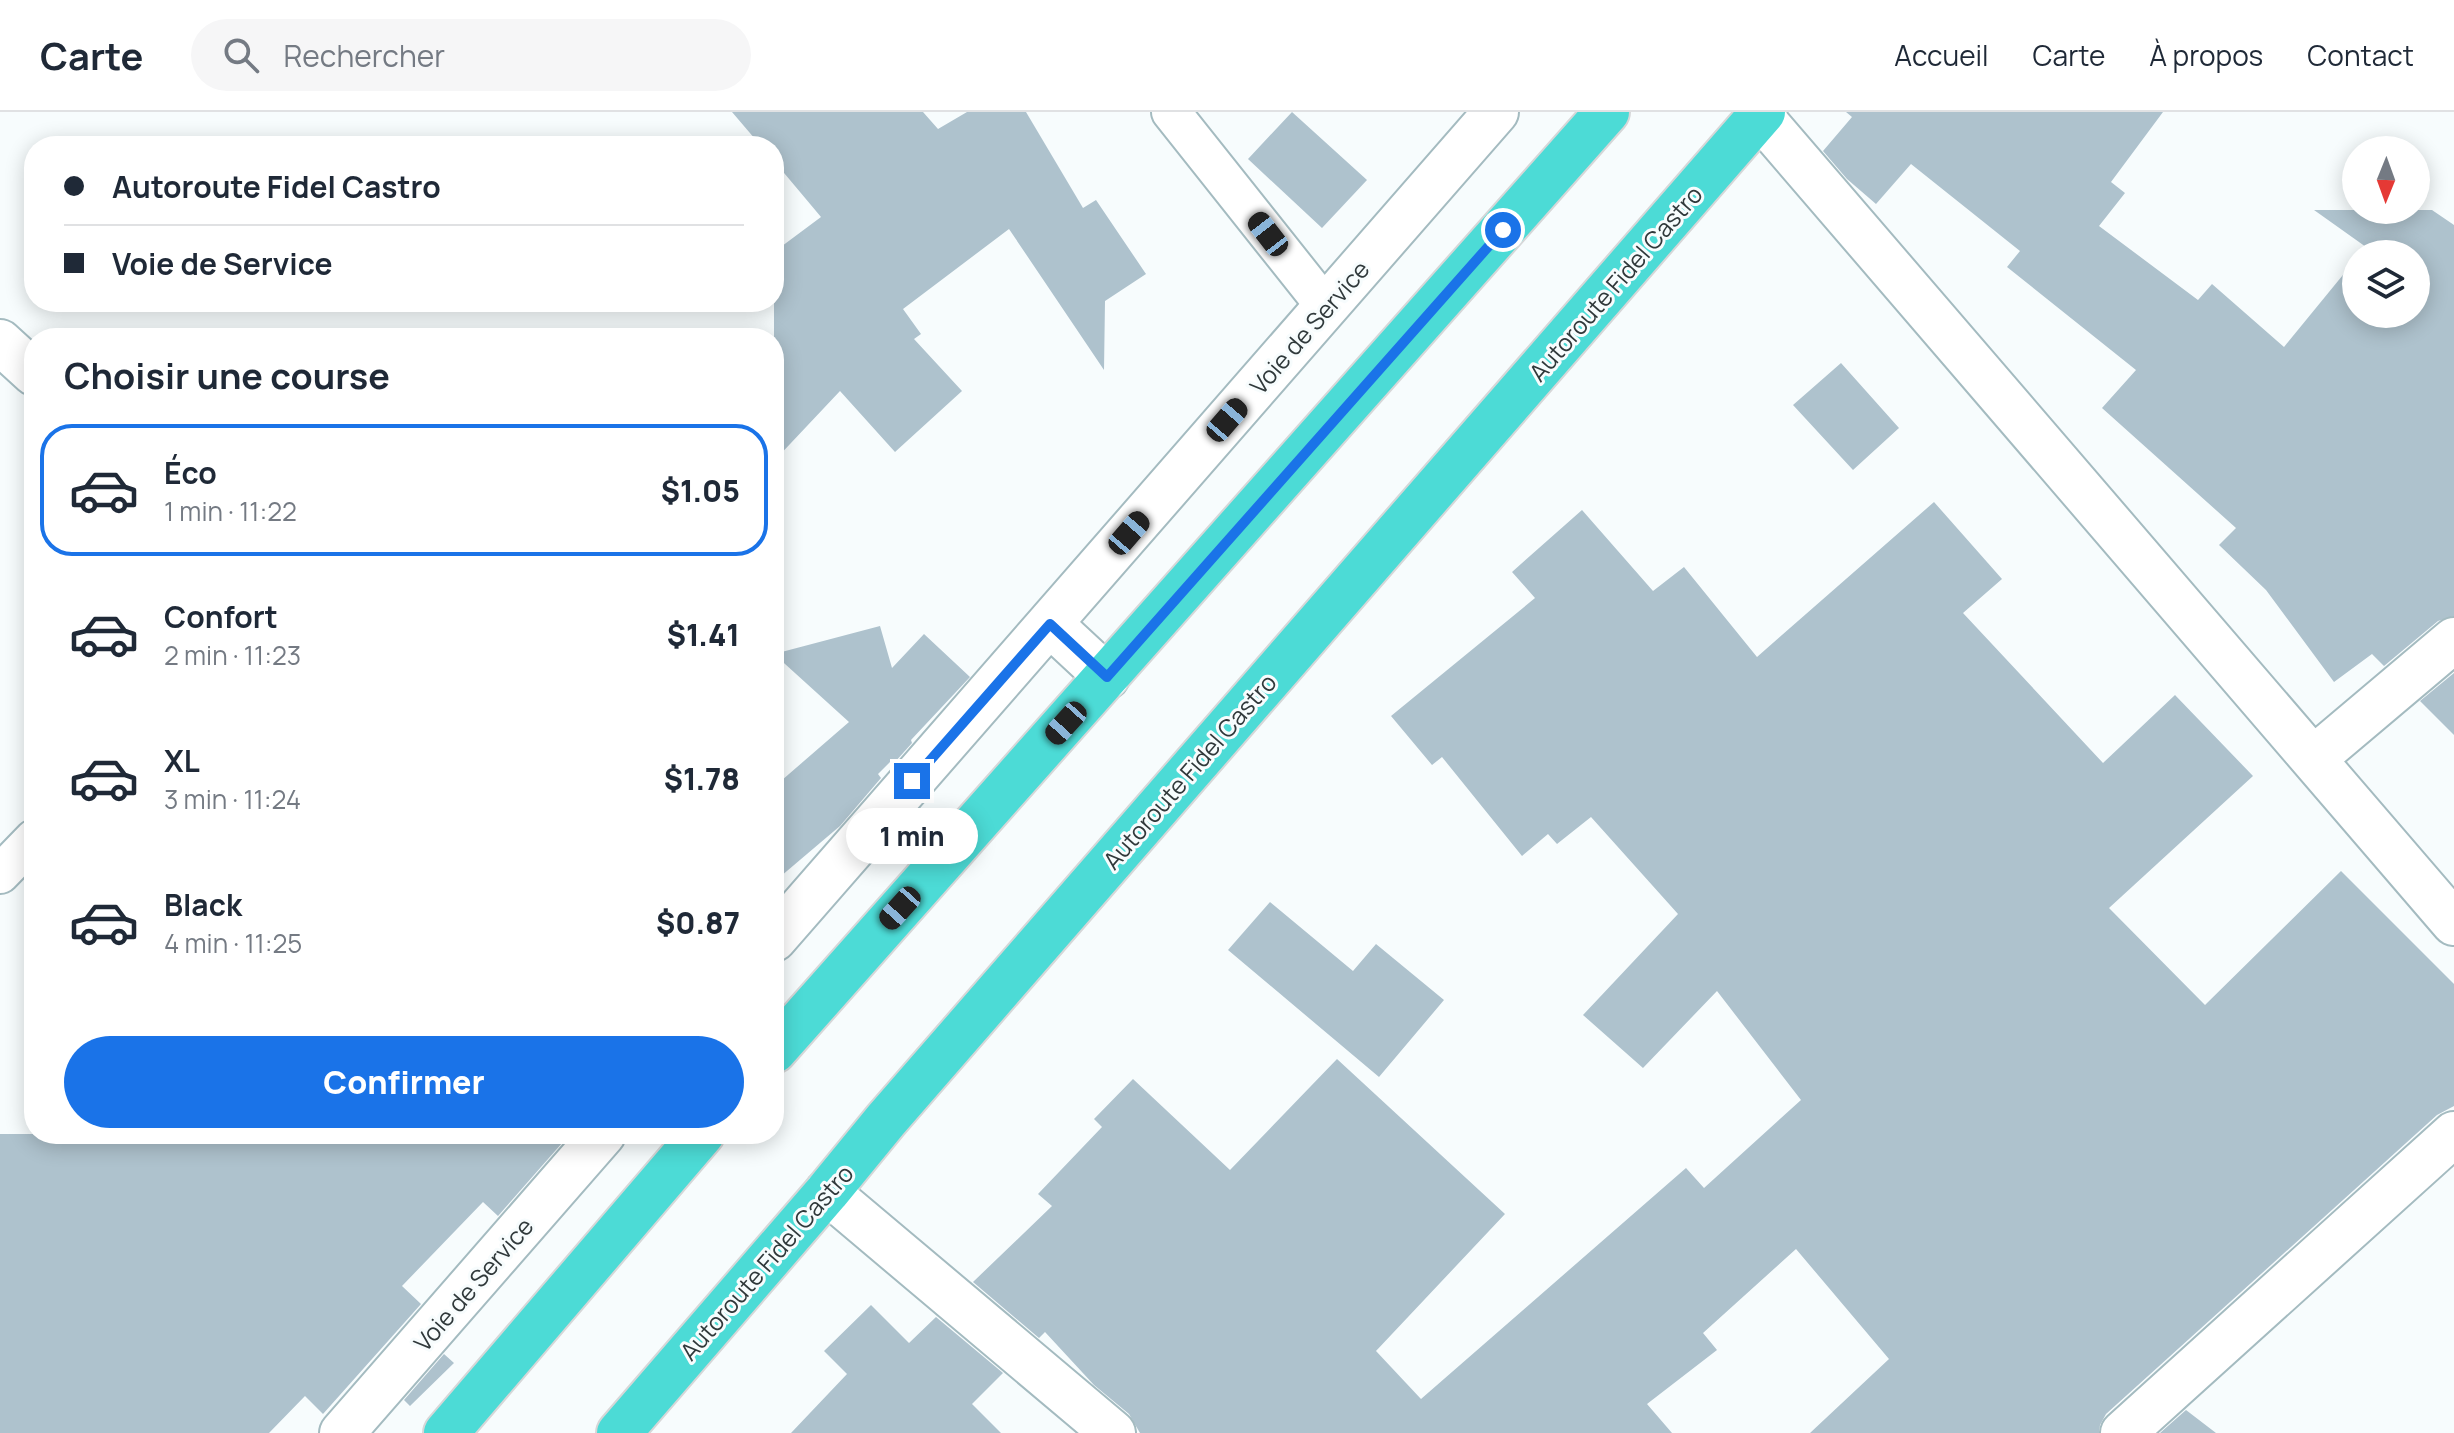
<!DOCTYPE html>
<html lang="fr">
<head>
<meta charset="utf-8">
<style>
	:root { --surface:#fff; --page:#f6f6f7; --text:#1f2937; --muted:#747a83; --line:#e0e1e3; --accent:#1a73e8 }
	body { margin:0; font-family:Manrope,sans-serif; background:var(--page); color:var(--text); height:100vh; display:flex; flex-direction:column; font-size:30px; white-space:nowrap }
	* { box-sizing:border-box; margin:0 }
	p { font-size:26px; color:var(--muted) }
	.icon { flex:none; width:44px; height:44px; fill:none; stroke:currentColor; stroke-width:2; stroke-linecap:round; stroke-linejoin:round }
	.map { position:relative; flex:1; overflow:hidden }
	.panel { position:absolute; left:24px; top:216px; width:760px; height:816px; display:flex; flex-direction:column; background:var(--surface); border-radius:32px; box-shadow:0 4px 20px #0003 }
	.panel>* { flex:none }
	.banner { position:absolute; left:24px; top:24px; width:760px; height:176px; border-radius:32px; box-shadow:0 4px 20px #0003; display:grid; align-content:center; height:176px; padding:0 40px; background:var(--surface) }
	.needle { width:52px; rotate:181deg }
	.tools { position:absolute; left:2342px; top:24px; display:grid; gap:16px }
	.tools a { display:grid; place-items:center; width:88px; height:88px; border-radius:50%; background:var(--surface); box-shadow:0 4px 20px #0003; font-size:40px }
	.end { position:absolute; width:36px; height:36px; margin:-18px; border:10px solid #1a73e8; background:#fff; box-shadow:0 0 0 4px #fff }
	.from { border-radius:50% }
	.bubble { position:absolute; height:56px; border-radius:28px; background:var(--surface); box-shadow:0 4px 20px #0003; font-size:26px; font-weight:800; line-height:56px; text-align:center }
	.car { position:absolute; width:24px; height:48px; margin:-24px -12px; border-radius:10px; box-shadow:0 0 6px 2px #0007; background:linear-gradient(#222 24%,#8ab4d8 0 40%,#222 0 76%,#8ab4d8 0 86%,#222 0) }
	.banner b { display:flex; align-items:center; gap:28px; height:76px; font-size:30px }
	.banner b+b { border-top:2px solid var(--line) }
	.banner i { width:20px; height:20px; background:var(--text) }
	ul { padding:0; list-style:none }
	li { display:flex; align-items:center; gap:24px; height:132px; margin:0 16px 12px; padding:0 24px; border:4px solid transparent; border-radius:32px }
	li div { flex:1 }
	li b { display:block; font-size:30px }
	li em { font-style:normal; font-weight:800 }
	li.current { border-color:var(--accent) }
	li>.icon { width:72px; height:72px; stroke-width:1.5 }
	h2 { padding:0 40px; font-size:36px; line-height:96px }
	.cta { display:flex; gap:16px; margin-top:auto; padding:16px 40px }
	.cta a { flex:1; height:92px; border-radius:48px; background:var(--accent); color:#fff; font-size:32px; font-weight:800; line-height:92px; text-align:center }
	header { display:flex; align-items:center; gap:48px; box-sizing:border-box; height:112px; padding:0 40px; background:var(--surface); border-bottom:2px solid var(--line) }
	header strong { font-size:38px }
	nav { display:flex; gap:44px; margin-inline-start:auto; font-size:28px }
	.search { width:560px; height:72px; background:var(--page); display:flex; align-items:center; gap:20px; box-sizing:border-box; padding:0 28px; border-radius:44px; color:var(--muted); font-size:30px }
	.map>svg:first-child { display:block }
	.building { fill:#aec2cd }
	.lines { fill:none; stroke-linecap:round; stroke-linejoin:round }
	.lane-casing { stroke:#a4bbc0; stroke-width:42 }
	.street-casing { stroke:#a4bbc0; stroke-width:48 }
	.highway-casing { stroke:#d6d7d8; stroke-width:48 }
	.lane { stroke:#fff; stroke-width:38 }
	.street { stroke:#fff; stroke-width:44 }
	.highway { stroke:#4cdbd6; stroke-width:44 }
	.route { stroke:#1a73e8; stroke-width:10 }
	.labels { text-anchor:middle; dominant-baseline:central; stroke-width:6; stroke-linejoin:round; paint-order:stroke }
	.street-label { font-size:24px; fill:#30393b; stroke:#f7fcfd }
</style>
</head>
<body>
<header>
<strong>Carte</strong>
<div class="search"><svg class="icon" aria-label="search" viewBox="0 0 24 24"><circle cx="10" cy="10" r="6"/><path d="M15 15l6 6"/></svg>Rechercher</div>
<nav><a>Accueil</a><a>Carte</a><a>À propos</a><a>Contact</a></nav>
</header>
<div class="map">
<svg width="2454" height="1321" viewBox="0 0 2454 1321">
	<rect width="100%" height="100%" fill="#f7fcfd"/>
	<path class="building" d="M 732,0 L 923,0 L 938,17 L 967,0 L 1026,0 L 1083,96 L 1096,88 L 1146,162 L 1105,189 L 1104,258 L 1009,117 L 903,197 L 921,222 L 914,227 L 962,279 L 895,340 L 840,279 L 774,349 L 774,140 L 821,105 L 774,49 L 774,34 L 761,34 Z
		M 1292,0 L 1367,68 L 1322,116 L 1248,47 Z
		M 1846,0 L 2163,0 L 2111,70 L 2125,81 L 2099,114 L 2198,188 L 2212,172 L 2284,235 L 2356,147 L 2356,202 L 2416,202 L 2416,142 L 2360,142 L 2366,135 L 2314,98 L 2432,98 L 2454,113 L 2454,504 L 2438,509 L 2384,554 L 2372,542 L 2334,570 L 2266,478 L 2219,433 L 2236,416 L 2102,296 L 2136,258 L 2007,155 L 2020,139 L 1911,52 L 1876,92 L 1847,67 L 1823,39 L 1852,5 Z
		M 1841,251 L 1899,316 L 1853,358 L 1793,293 Z
		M 1934,390 L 2002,467 L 1963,501 L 2103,651 L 2175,583 L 2253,664 L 2109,796 L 2205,893 L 2341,759 L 2454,872 L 2454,994 L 2437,1003 L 2106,1302 L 2100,1313 L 2099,1321 L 1810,1321 L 1889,1247 L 1796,1137 L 1703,1221 L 1717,1238 L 1647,1292 L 1672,1321 L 1140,1321 L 1129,1302 L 1094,1273 L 1045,1220 L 1039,1226 L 973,1170 L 1052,1094 L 1038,1082 L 1102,1015 L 1094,1007 L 1133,967 L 1230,1058 L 1337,947 L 1505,1102 L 1376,1239 L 1421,1287 L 1686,1056 L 1704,1076 L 1801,988 L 1717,879 L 1643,956 L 1583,903 L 1678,802 L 1591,705 L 1557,732 L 1548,722 L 1522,744 L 1442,645 L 1432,653 L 1391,604 L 1535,486 L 1512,460 L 1582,398 L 1653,479 L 1684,455 L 1757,545 Z
		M 880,514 L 892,556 L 924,522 L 970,565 L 911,628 L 912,631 L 895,650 L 892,648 L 878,662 L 881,666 L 840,714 L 774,770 L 774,675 L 849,610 L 774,542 Z
		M 2454,561 L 2454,623 L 2420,589 Z
		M 1270,790 L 1353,859 L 1376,832 L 1444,888 L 1379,965 L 1228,838 Z
		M 0,1022 L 570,1022 L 498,1104 L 483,1090 L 402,1174 L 421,1192 L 323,1302 L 305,1284 L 269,1321 L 0,1321 Z
		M 871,1193 L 909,1231 L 936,1205 L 1003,1261 L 972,1292 L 1001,1321 L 791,1321 L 847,1262 L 824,1239 Z
		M 444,1242 L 454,1251 L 410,1294 L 404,1288 Z
		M 2186,1298 L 2216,1321 L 2160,1321 Z"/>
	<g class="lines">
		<defs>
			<path id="lane" d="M 1171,0 L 1326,195
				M 0,762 L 34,727"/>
			<path id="street" d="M 1760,4 L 2454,811
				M 0,230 L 34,261
				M 1050,512 L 1107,565
				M 2313,647 L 2454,528
				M 774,827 L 1496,0
				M 827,1080 L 1113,1321
				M 342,1321 L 603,1022
				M 2123,1321 L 2454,1022"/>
			<path id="highway" d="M 774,939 L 1607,0
				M 446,1321 L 702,1022
				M 619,1321 L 827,1080 L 886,1008 L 1763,0"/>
		</defs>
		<use href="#lane" class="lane-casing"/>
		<use href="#street" class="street-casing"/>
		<use href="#highway" class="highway-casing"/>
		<use href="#lane" class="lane"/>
		<use href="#street" class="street"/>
		<use href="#highway" class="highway"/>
	</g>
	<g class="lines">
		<path class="route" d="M 912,669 L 1050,512 L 1107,565 L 1503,118"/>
	</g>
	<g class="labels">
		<g class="street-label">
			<text transform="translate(1615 171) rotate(-49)">Autoroute Fidel Castro</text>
			<text transform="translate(1309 215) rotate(-49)">Voie de Service</text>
			<text transform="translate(1189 659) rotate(-49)">Autoroute Fidel Castro</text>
			<text transform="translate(766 1150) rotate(-49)">Autoroute Fidel Castro</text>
			<text transform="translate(473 1172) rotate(-49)">Voie de Service</text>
		</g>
	</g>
</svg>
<div class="tools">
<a><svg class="needle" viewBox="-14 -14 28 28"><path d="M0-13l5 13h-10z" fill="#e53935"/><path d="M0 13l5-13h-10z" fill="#747a83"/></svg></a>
<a><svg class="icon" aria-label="layers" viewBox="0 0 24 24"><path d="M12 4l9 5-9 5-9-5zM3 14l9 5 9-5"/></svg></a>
</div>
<i class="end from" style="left:1503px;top:118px"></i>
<i class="end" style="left:912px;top:669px"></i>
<div class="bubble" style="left:846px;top:696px;width:132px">1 min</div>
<i class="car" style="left:1268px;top:122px;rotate:322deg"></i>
<i class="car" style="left:1227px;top:308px;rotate:41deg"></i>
<i class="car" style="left:1129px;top:421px;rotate:41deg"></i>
<i class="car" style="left:1066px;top:611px;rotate:222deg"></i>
<i class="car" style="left:900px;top:796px;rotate:222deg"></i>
<div class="banner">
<b><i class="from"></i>Autoroute Fidel Castro</b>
<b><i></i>Voie de Service</b>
</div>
<section class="panel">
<h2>Choisir une course</h2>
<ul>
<li class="current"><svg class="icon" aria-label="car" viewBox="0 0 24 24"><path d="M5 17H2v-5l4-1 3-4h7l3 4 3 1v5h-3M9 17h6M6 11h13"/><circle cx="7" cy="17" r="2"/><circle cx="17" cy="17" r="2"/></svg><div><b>Éco</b><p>1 min · 11:22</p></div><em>$1.05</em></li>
<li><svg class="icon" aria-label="car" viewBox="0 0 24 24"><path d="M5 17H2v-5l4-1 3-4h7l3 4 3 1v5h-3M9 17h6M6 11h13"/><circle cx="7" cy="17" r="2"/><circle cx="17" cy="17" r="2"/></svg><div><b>Confort</b><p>2 min · 11:23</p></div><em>$1.41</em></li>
<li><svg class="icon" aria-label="car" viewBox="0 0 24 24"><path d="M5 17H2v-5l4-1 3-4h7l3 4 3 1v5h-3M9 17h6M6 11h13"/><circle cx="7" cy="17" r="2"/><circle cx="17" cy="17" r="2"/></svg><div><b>XL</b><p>3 min · 11:24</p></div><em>$1.78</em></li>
<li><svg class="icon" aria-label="car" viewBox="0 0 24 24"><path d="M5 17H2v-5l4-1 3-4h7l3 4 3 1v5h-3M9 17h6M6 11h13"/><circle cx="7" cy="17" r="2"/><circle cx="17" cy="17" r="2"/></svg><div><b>Black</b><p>4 min · 11:25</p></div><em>$0.87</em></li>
</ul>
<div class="cta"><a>Confirmer</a></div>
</section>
</div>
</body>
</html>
